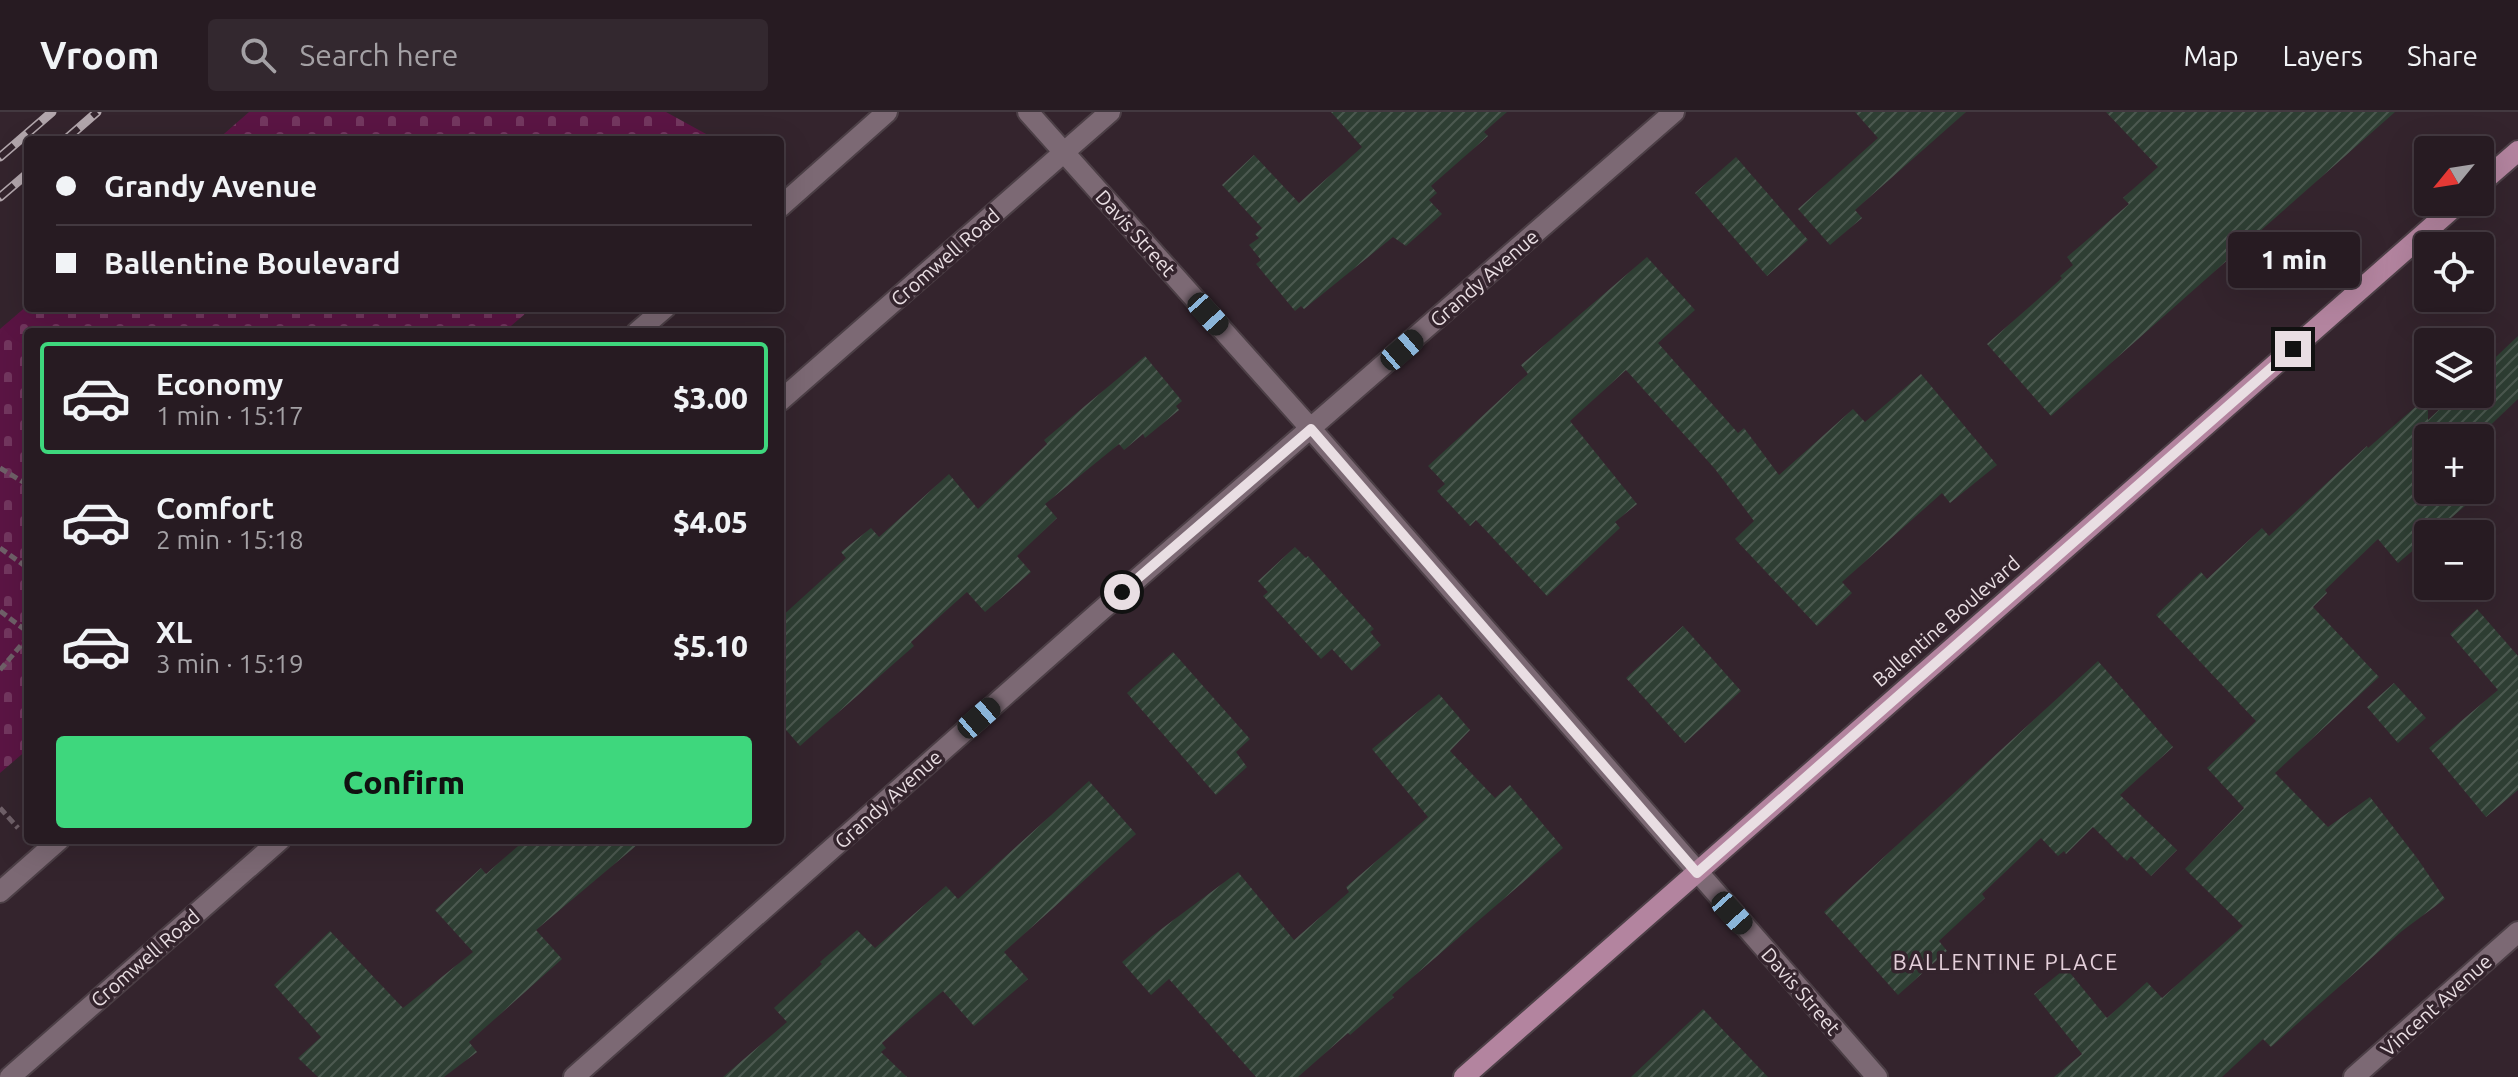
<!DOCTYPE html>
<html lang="en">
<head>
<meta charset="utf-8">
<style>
	:root { --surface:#271b22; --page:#33282f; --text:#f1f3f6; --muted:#a4a1a5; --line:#433940; --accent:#3ed77d }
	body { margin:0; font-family:Ubuntu,sans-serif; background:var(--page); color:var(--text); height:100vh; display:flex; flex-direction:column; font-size:30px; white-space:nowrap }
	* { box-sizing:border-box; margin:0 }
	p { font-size:26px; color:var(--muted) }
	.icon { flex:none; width:44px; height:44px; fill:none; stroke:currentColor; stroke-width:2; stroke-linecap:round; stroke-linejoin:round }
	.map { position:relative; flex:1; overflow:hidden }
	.sheet { position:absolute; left:24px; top:216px; width:760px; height:516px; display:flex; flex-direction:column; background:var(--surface); border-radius:8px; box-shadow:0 8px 32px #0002,0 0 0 2px var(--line) }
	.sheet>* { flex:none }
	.hud { position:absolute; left:24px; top:24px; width:760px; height:176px; border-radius:8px; box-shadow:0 8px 32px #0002,0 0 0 2px var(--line); display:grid; align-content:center; height:176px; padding:0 32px; background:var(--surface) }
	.needle { width:52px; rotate:240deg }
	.controls { position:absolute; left:2414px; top:24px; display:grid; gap:16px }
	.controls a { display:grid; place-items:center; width:80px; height:80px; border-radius:8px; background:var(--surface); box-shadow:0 8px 32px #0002,0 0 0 2px var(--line); font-size:40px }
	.end { position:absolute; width:36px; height:36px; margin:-18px; border:10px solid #e9dee3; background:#111; box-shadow:0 0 0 4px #111 }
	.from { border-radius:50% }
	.bubble { position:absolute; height:56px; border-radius:8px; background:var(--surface); box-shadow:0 8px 32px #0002,0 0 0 2px var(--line); font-size:26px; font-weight:800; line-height:56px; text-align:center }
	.car { position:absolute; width:24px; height:48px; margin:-24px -12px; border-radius:10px; box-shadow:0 0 6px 2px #0007; background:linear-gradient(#222 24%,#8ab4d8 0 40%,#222 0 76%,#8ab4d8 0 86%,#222 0) }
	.hud b { display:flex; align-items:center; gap:28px; height:76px; font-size:30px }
	.hud b+b { border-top:2px solid var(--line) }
	.hud i { width:20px; height:20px; background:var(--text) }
	ul { padding:14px 0 0; list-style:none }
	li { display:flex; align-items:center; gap:24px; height:112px; margin:0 16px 12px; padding:0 16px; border:4px solid transparent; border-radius:8px }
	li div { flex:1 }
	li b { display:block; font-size:30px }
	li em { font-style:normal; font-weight:800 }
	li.current { border-color:var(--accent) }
	li>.icon { width:72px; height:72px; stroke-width:1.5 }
	.primary-button { display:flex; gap:16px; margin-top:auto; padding:16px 32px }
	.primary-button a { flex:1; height:92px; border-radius:8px; background:var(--accent); color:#111; font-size:32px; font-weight:800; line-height:92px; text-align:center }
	header { display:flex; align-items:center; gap:48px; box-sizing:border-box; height:112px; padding:0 40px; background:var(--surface); border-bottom:2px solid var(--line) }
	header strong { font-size:38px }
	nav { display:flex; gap:44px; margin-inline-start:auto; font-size:28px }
	.search { width:560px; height:72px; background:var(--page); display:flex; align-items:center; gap:20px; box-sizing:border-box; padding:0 28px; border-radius:8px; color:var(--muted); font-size:30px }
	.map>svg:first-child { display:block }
	.cemetery { fill:url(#cemetery-stones) }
	.building { fill:url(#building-hatch) }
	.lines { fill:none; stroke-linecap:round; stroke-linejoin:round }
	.minor-casing { stroke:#4c3f46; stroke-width:24 }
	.major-casing { stroke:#4c3f46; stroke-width:24 }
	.path { stroke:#6f6068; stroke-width:5; stroke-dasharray:8 4; stroke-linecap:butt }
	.minor { stroke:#7c6974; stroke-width:20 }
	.major { stroke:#b3849f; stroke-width:20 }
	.rail-casing { stroke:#b2a6ac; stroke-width:9 }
	.rail { stroke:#34242d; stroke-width:6; stroke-dasharray:18; stroke-linecap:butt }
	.route { stroke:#e9dee3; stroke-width:10 }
	.labels { text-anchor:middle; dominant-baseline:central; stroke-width:7; stroke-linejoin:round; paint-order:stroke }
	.street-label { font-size:20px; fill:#e9dee3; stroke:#34242d }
	.neighbourhood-label { font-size:22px; letter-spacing:2px; fill:#e4cfda; stroke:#34242d }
</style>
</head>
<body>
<header>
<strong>Vroom</strong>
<div class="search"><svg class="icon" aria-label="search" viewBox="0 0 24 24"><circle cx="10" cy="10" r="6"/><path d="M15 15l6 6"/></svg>Search here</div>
<nav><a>Map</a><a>Layers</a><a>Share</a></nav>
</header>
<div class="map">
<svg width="2518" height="965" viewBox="0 0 2518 965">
	<defs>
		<pattern id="cemetery-stones" width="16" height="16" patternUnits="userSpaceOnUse" patternTransform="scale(2)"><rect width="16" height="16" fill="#5b1544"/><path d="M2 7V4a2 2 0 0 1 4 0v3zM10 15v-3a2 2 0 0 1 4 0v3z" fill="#73375f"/></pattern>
		<pattern id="building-hatch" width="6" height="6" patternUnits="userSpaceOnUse" patternTransform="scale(2)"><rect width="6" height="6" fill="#2e3e33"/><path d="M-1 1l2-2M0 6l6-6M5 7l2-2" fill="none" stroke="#4c5950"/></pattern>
	</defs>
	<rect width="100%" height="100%" fill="#34242d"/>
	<path class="cemetery" d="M 249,0 L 666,0 L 717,28 L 217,28 Z
		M 28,193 L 28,196 L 532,196 L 504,220 L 28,220 L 28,637 L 0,661 L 0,217 Z"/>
	<path class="building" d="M 1331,0 L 1507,0 L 1484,20 L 1488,24 L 1431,74 L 1437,81 L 1429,88 L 1442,102 L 1406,134 L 1393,125 L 1304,197 L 1301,194 L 1295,199 L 1256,152 L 1261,148 L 1249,133 L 1259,126 L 1255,122 L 1262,116 L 1222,73 L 1254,43 L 1299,91 L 1362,35 Z
		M 1855,0 L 1966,0 L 1855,98 L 1862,106 L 1830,133 L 1798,97 L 1878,26 Z
		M 2106,0 L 2395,0 L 2051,304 L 1987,232 L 2062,166 L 2060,164 L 2073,153 L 2067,145 L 2129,92 L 2123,86 L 2158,55 Z
		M 1736,45 L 1808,128 L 1767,164 L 1695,81 Z
		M 1647,145 L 1695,198 L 1658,231 L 1738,321 L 1744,316 L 1779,363 L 1853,297 L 1865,310 L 1921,262 L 1997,353 L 1950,391 L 1942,381 L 1842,470 L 1852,481 L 1817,514 L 1735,427 L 1754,409 L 1715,357 L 1626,258 L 1570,309 L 1637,392 L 1615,410 L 1620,416 L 1547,484 L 1476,408 L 1470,414 L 1437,379 L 1445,372 L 1428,354 L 1528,262 L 1521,253 Z
		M 2518,224 L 2518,287 L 2477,326 L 2428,326 L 2428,378 L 2462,378 L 2471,389 L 2432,422 L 2428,422 L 2428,426 L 2398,451 L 2378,427 L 2325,478 L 2327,481 L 2313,495 L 2379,565 L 2275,661 L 2328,715 L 2370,685 L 2417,746 L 2445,787 L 2402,819 L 2271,935 L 2263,927 L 2222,965 L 2054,965 L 2082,942 L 2034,882 L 2066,856 L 2107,906 L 2147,870 L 2162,886 L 2243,814 L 2185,757 L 2244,696 L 2207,656 L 2256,609 L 2156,503 L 2201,460 L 2207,467 L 2262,416 L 2269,424 L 2367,334 L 2368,336 L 2428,284 L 2428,308 L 2456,282 L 2480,282 L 2480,260 Z
		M 1145,244 L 1182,289 L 1176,294 L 1179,298 L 1145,326 L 1143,322 L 1124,338 L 1119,332 L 1045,392 L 1057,406 L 1017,444 L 1031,460 L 985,500 L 967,480 L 911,530 L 914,534 L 800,634 L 780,611 L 780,506 L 846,446 L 841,440 L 871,416 L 879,425 L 949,362 L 978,397 L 1047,332 L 1044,328 Z
		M 1295,435 L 1306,446 L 1308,444 L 1374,517 L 1370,520 L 1381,533 L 1352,559 L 1332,537 L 1321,547 L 1263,484 L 1268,480 L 1258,469 Z
		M 2477,497 L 2518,544 L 2518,678 L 2486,705 L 2429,636 L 2498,578 L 2450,522 Z
		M 1683,514 L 1741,579 L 1685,631 L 1626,566 Z
		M 1173,540 L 1250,627 L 1236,640 L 1247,655 L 1216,683 L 1127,581 Z
		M 2098,549 L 2173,635 L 2120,683 L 2177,738 L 2151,764 L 2131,744 L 2127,749 L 2093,715 L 2066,742 L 2064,739 L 2058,744 L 2041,726 L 1982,782 L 1985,786 L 1939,829 L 1947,839 L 1898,883 L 1824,800 Z
		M 2394,571 L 2426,606 L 2398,631 L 2367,595 Z
		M 1439,582 L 1470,618 L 1450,639 L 1495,686 L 1510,673 L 1563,736 L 1392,883 L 1394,885 L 1350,923 L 1348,921 L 1298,965 L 1256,965 L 1169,867 L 1151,883 L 1122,850 L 1152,824 L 1238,760 L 1294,828 L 1349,780 L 1346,775 L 1428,705 L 1372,637 Z
		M 1089,669 L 1136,722 L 1004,840 L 1028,867 L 974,914 L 943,879 L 882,931 L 886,936 L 881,940 L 907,965 L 723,965 L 787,910 L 774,896 L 822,852 L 820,850 L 857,818 L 875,836 L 946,774 L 958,787 Z
		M 525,728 L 643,728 L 536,818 L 562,847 L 469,930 L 477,940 L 444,965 L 318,965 L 298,946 L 321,925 L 274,873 L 330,819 L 403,896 L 473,840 L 435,798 L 481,756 L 486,762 Z
		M 1703,897 L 1768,965 L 1631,965 Z"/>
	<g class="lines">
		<defs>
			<path id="minor" d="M 1028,0 L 1311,317 L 1877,965
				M 780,95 L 887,0
				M 637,220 L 665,196
				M 780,289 L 1110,0
				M 0,780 L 59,728
				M 10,965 L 280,728
				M 574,965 L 1098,501 L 1674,0
				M 2354,965 L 2518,820"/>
			<path id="major" d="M 2480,72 L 2518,39
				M 1464,965 L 2460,90"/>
		</defs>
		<use href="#minor" class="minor-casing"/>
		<use href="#major" class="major-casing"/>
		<path class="path" d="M 0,356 L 28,373
			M 0,436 L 28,456
			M 0,499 L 28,520
			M 0,558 L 28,525
			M 0,696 L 18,716"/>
		<use href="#minor" class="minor"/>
		<use href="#major" class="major"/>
		<defs>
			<path id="rail" d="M 65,28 L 97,0
				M 0,45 L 52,0
				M 0,85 L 28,61"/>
		</defs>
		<use href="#rail" class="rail-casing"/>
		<use href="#rail" class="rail"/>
	</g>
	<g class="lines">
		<path class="route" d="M 1122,480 L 1311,317 L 1697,761 L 2293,237"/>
	</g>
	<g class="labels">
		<g class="street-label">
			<text transform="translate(1136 121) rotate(48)">Davis Street</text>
			<text transform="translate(945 145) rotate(-41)">Cromwell Road</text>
			<text transform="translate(1484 166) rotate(-41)">Grandy Avenue</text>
			<text transform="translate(1946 509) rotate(-41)">Ballentine Boulevard</text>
			<text transform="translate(888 687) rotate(-42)">Grandy Avenue</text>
			<text transform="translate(145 846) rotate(-41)">Cromwell Road</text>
			<text transform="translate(1801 879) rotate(49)">Davis Street</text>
			<text transform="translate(2436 893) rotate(-42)">Vincent Avenue</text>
		</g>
		<g class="neighbourhood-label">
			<text x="2006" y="849">BALLENTINE PLACE</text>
		</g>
	</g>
</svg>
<div class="controls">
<a><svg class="needle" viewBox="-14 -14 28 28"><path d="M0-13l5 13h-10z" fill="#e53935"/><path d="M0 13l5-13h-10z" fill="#a4a1a5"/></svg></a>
<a><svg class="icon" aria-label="locate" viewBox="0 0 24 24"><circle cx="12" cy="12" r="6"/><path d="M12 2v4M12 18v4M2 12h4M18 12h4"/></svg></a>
<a><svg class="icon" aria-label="layers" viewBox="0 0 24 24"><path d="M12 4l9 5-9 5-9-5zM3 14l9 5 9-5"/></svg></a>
<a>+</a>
<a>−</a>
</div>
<i class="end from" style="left:1122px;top:480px"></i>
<i class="end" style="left:2293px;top:237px"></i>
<div class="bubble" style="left:2228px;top:120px;width:132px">1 min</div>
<i class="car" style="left:1208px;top:202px;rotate:138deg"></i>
<i class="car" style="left:1402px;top:238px;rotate:49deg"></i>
<i class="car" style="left:979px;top:606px;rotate:49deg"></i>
<i class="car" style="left:1732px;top:801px;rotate:138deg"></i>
<div class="hud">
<b><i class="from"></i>Grandy Avenue</b>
<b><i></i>Ballentine Boulevard</b>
</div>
<section class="sheet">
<ul>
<li class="current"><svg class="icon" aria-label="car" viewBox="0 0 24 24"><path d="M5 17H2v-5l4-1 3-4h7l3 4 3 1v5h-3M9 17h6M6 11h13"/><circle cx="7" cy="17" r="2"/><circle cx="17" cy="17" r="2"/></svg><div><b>Economy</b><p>1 min · 15:17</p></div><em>$3.00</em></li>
<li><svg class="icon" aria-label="car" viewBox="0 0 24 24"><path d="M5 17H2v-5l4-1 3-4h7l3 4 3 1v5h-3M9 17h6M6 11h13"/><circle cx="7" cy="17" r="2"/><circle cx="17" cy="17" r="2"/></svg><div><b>Comfort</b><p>2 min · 15:18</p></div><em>$4.05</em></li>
<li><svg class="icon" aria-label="car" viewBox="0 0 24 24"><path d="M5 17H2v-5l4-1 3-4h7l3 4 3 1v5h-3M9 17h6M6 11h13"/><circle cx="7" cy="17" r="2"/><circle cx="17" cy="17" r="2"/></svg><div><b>XL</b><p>3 min · 15:19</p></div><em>$5.10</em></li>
</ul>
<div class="primary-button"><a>Confirm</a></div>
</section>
</div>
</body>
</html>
